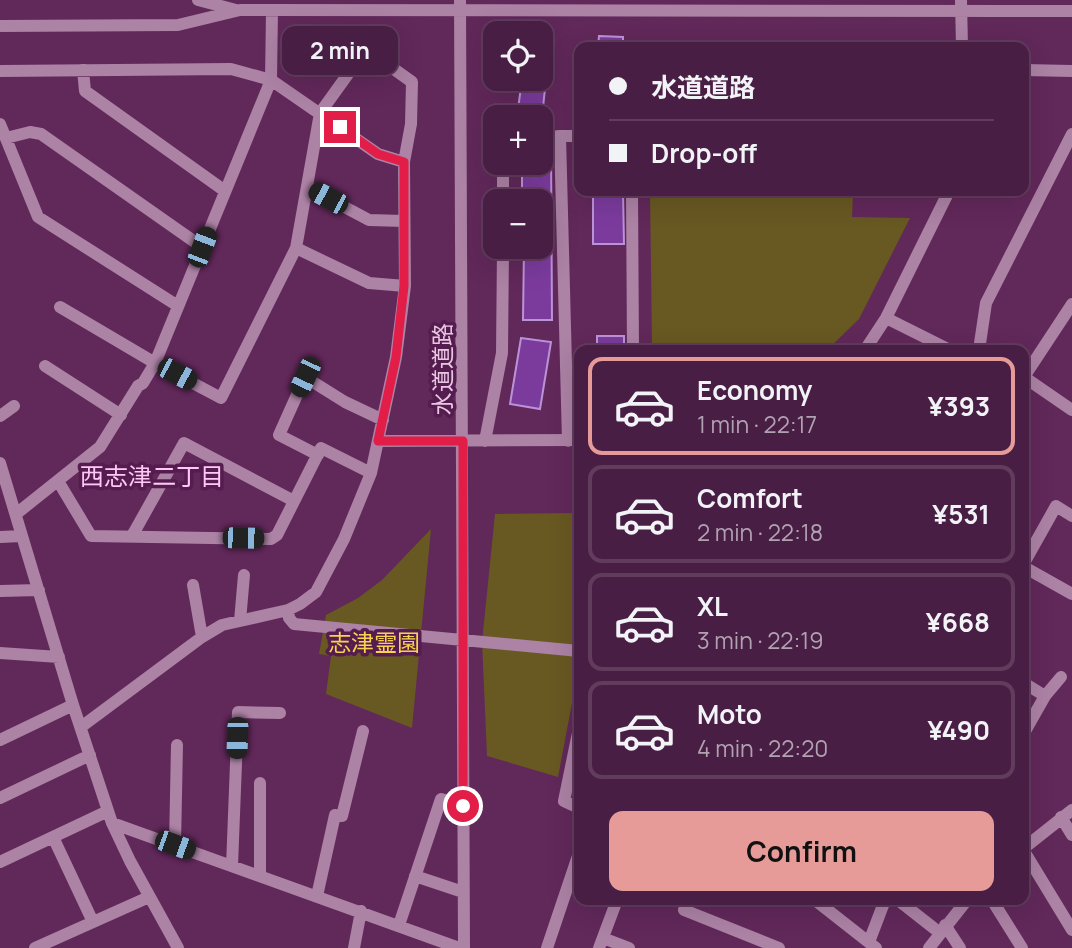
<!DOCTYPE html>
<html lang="en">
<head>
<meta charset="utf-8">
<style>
	:root { --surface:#491e44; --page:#532b4f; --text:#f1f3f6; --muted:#b1a2b2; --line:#613c5d; --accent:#e69b98 }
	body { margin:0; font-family:Manrope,"Noto Sans JP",sans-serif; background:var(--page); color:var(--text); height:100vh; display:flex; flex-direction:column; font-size:26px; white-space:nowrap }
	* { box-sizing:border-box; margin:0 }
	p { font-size:23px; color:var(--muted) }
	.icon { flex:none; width:38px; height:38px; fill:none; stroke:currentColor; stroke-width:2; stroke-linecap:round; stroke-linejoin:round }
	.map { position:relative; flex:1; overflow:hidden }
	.sheet { position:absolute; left:574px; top:345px; width:455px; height:560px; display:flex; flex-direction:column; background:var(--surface); border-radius:14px; box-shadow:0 7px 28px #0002,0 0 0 2px var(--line) }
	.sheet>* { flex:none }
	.banner { position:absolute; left:574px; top:42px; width:455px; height:154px; border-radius:14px; box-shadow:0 7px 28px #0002,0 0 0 2px var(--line); display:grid; align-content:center; height:154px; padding:0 35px; background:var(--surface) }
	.tools { position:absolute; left:483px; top:21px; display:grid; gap:14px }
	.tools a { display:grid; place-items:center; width:70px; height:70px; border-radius:14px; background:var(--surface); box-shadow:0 7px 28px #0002,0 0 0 2px var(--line); font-size:35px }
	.end { position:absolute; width:32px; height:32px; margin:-16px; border:9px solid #e11d48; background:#fff; box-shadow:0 0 0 4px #fff }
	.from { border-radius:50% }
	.bubble { position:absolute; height:49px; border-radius:14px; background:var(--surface); box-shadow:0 7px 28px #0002,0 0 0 2px var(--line); font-size:23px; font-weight:700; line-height:49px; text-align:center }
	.car { position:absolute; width:21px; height:42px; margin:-21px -10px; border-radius:9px; box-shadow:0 0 5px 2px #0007; background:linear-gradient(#222 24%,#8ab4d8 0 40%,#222 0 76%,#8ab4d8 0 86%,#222 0) }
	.banner b { display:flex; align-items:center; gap:24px; height:66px; font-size:26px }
	.banner b+b { border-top:2px solid var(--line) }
	.banner i { width:18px; height:18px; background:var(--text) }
	ul { padding:12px 0 0; list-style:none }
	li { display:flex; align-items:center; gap:21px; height:98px; margin:0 14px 10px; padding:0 21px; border:4px solid var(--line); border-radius:14px }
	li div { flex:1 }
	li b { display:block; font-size:26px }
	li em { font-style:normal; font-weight:700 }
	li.active { border-color:var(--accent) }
	li>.icon { width:63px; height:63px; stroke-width:1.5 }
	.primary-button { display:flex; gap:14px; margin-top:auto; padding:14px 35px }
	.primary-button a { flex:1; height:80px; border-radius:14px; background:var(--accent); color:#111; font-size:28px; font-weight:700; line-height:80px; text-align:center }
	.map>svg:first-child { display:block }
	.green { fill:#685822 }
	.building { fill:#7b3b9d; stroke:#bc92d7; stroke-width:2 }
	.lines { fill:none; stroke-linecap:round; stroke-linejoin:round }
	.minor { stroke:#ac82a5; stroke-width:12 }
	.route { stroke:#e11d48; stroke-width:9 }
	.labels { text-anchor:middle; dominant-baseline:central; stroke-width:7; stroke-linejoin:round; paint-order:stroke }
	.street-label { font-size:23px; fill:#e9c7e3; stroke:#551d4f }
	.park-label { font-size:23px; fill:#f8d14e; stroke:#551d4f }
	.neighbourhood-label { font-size:24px; fill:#fec7f5; stroke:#551d4f }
</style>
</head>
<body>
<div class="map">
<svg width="1072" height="948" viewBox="0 0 1072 948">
	<rect width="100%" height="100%" fill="#61285a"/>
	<path class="green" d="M 650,191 L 853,191 L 852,217 L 910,218 L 859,319 L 827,350 L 652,350 Z
		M 579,513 L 579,666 L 558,777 L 487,756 L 482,642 L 495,514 Z
		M 431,529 L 412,728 L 326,694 L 331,656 L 319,654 L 326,615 L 358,598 L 382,580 Z"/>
	<path class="building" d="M 599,36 L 623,37 L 623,47 L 598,47 Z
		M 522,79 L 546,79 L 542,117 L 517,117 Z
		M 551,146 L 552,320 L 523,320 L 524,247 L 541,247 L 541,201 L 522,201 L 522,163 L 541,163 L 541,147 Z
		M 593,191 L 623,191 L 624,244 L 593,244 Z
		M 597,336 L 624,336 L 624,350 L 597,350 Z
		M 521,338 L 551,342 L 540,409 L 510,404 Z"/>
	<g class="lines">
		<path class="minor" d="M 198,0 L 236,10
			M 460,0 L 464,948
			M 961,0 L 962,47
			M 0,26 L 178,25 L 240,10 L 1072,11
			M 83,70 L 85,91 L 225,191
			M 1024,70 L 1072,71
			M 0,71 L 231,69 L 271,80 L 378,154 L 404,162
			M 0,124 L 38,217 L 178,306
			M 6,138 L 30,132 L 41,134 L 202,247
			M 541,138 L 560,136
			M 307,187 L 369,220 L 404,221
			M 632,191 L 633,350
			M 503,201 L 503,163
			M 296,248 L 369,283 L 405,286
			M 60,307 L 155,363 L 221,398 L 296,248 L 320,113 L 366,49 L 412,82 L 411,124 L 404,162 L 405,286 L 396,357 L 371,473 L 344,539 L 316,592 L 300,604 L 288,610 L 222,625 L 202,637
			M 886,318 L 950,350
			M 865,350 L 886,318 L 949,191
			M 979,350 L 986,303 L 1072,134
			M 45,366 L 121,415
			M 1024,377 L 1072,304
			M 1024,377 L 1072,410
			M 0,416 L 14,406
			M 378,441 L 579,440
			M 485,441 L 502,353 L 503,247
			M 568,441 L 560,136 L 579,136
			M 318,455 L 279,435 L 305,377 L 345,402 L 383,420
			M 0,463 L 73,705 L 112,823 L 130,861 L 178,948
			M 58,481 L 91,536 L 271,539 L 277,535 L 321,448 L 371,473
			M 16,514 L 100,447 L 138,386 L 143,383 L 155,363 L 271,80 L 272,10
			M 132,536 L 184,443 L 294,501
			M 0,537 L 22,536
			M 1024,563 L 1056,506 L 1072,516
			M 1024,567 L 1072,594
			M 0,591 L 39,590
			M 288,610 L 289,618 L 294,624 L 579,651
			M 240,621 L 244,575
			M 0,653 L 59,657
			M 1024,683 L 1045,696
			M 81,727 L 202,637 L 193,585
			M 579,728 L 564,801 L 579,808
			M 1024,733 L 1045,696 L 1061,677
			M 0,740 L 73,705
			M 0,798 L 90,755
			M 1061,817 L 1072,835
			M 112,823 L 459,948
			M 53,837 L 93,922
			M 175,845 L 177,745
			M 1024,848 L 1072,810
			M 1024,851 L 1072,930
			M 0,862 L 108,811
			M 232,866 L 238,712 L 280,713
			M 260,876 L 260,783
			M 415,876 L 463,892
			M 317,896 L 335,815 L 342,816 L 363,731
			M 688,900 L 684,910 L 779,948
			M 815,900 L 876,948
			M 898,900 L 940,933
			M 992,900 L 1022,948
			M 399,925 L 441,799 L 463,806
			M 945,925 L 960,948
			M 603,938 L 629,948
			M 869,942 L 885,900
			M 35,948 L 149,897
			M 354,948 L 361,911
			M 547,948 L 579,853
			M 599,948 L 617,900
			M 929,948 L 967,900"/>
	</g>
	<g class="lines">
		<path class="route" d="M 340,127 L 378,154 L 404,162 L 404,286 L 396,357 L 378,441 L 463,441 L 463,806"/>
	</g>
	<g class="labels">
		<g class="street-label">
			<text transform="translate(442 369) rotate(-90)">水道道路</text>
		</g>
		<g class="park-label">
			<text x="374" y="642">志津霊園</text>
		</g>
		<g class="neighbourhood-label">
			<text x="152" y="475">西志津二丁目</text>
		</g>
	</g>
</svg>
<div class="tools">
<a><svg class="icon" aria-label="locate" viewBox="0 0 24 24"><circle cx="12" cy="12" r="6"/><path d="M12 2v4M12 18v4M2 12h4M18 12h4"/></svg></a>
<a>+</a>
<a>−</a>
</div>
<i class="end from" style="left:463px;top:806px"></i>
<i class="end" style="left:340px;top:127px"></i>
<div class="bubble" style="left:282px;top:26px;width:116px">2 min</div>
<i class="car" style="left:328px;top:198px;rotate:298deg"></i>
<i class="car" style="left:202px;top:247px;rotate:21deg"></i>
<i class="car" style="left:177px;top:374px;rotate:118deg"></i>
<i class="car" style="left:305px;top:377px;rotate:205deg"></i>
<i class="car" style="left:243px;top:538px;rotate:91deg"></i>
<i class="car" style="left:237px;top:738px;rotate:182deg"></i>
<i class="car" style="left:175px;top:845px;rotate:110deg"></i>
<div class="banner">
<b><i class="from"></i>水道道路</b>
<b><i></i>Drop-off</b>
</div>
<section class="sheet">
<ul>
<li class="active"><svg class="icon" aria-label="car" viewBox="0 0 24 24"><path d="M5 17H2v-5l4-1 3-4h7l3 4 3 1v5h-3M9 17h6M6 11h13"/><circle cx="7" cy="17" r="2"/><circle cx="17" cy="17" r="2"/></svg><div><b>Economy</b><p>1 min · 22:17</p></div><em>¥393</em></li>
<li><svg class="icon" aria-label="car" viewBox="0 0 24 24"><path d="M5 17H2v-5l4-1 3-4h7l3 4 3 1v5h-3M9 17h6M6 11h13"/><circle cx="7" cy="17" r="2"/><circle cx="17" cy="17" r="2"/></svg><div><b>Comfort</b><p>2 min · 22:18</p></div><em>¥531</em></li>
<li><svg class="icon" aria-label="car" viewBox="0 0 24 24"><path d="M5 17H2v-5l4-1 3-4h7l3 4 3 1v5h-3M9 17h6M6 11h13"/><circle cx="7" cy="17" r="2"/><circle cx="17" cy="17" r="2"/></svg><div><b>XL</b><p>3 min · 22:19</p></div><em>¥668</em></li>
<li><svg class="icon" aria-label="car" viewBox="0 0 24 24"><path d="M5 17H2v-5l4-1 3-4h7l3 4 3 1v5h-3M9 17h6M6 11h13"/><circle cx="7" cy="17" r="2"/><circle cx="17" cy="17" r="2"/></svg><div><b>Moto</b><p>4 min · 22:20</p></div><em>¥490</em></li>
</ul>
<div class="primary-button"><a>Confirm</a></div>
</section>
</div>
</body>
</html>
